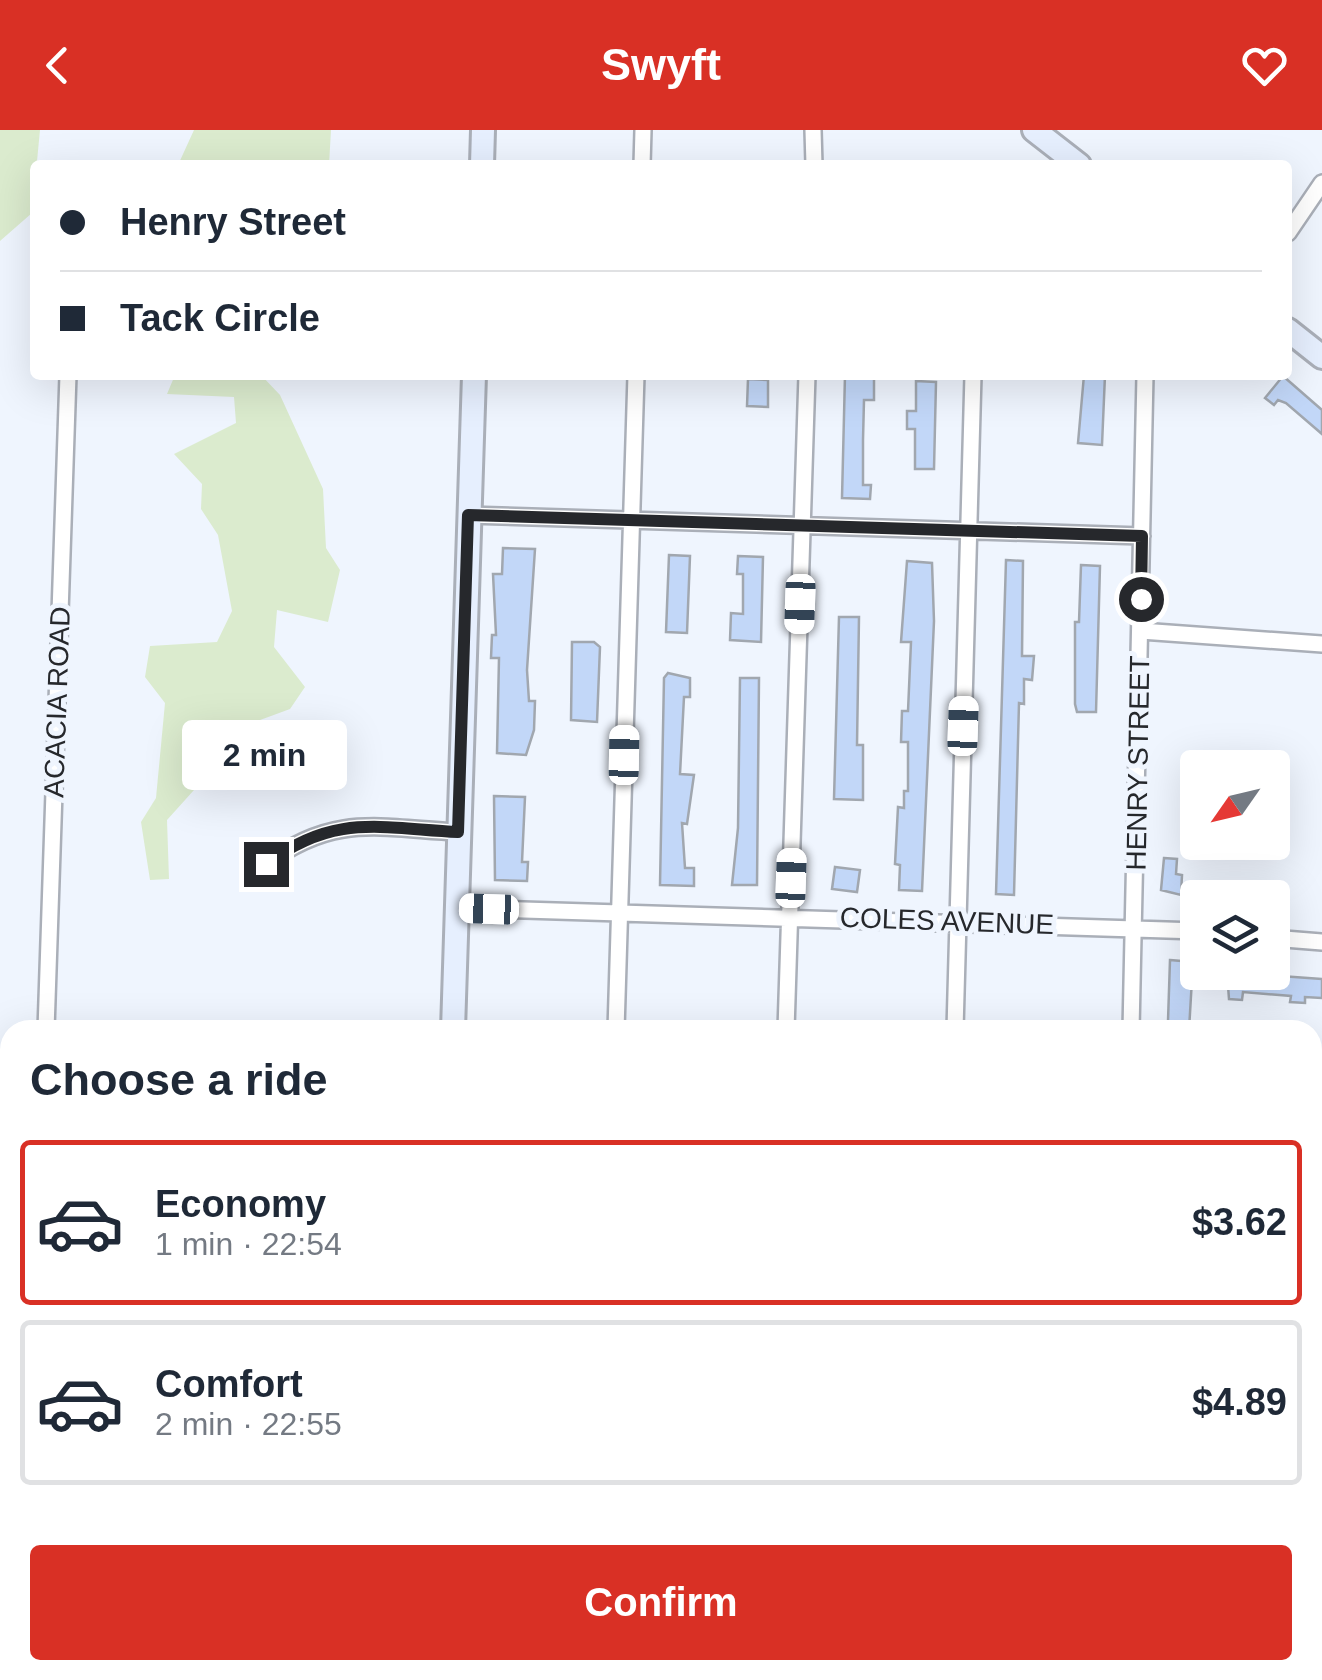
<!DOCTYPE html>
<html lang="en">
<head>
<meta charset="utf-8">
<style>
	:root { --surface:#fff; --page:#f2f2f3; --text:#1f2937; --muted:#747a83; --line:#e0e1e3; --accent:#d93025 }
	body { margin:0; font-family:Arial,sans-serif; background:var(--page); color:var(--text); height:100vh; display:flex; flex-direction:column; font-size:38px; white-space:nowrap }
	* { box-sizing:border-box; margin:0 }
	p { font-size:32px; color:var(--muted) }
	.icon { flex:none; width:55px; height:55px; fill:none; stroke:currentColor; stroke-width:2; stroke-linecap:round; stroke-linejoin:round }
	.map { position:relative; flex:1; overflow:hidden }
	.sheet { position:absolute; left:0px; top:890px; width:1322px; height:660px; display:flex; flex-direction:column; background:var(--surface); border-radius:30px 30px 0 0; box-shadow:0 10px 40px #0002 }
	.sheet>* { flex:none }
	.guide { position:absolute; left:30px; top:30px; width:1262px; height:220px; border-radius:10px; box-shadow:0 10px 40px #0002; display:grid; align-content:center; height:220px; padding:0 30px; background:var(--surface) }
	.needle { width:65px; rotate:236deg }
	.buttons { position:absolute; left:1180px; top:620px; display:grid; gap:20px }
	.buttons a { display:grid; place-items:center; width:110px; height:110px; border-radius:10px; background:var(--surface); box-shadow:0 10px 40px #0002; font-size:50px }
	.end { position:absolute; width:45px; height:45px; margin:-22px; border:12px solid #26282c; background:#fff; box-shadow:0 0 0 5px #fff }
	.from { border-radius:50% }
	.bubble { position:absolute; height:70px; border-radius:10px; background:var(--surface); box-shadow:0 10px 40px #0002; font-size:32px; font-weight:800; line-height:70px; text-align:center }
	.car { position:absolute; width:30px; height:60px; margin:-30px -15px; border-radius:12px; box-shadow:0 0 8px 2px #0007; background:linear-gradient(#fff 24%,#345 0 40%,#fff 0 76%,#345 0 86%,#fff 0) }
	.guide b { display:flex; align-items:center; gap:35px; height:95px; font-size:38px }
	.guide b+b { border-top:2px solid var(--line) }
	.guide i { width:25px; height:25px; background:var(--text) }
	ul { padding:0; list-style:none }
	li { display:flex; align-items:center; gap:30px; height:165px; margin:0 20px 15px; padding:0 10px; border:5px solid var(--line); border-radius:10px }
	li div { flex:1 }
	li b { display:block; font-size:38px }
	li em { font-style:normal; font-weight:800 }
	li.on { border-color:var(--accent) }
	li>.icon { width:90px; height:90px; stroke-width:1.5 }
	h2 { padding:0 30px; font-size:45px; line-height:120px }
	.action { display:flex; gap:20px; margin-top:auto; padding:20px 30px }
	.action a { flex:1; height:115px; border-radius:10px; background:var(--accent); color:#fff; font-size:40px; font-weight:800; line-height:115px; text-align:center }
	header { display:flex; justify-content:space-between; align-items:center; height:130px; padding:0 30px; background:var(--accent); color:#fff; font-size:45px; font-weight:800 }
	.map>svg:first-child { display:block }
	.green { fill:#dbebce }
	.building { fill:#c2d7f8; stroke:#a1a7af; stroke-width:2.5 }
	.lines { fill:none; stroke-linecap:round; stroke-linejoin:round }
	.lane-casing { stroke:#aaafb8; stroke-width:12 }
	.street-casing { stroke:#aaafb8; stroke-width:20 }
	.secondary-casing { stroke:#aaafb8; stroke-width:28 }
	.highway-casing { stroke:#7c91b3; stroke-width:32 }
	.lane { stroke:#fff; stroke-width:8 }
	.street { stroke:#fff; stroke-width:15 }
	.secondary { stroke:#e6effe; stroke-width:22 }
	.highway { stroke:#abcafb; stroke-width:28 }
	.route { stroke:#26282c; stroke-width:12 }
	.labels { text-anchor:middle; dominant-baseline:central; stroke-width:10; stroke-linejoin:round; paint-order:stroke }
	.street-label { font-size:28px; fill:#26282c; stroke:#eff5fe }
</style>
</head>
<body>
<header><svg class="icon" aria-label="back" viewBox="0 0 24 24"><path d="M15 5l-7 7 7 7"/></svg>Swyft<svg class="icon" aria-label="heart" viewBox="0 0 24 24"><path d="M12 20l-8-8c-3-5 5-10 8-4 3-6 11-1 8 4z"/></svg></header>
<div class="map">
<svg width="1322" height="1550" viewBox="0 0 1322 1550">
	<rect width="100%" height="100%" fill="#eff5fe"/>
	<path class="green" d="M 0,0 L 40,0 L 32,83 L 0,111 Z
		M 194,0 L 331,0 L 329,35 L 178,35 Z
		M 175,245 L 261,245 L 280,265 L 323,359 L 326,418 L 340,440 L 328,492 L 277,480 L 274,517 L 305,557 L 290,579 L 219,605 L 197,620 L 194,660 L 167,690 L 169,749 L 150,750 L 141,692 L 156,668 L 165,573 L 145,547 L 150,516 L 217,512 L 232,481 L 218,405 L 201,379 L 202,354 L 174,324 L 236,293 L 234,267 L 167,264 Z"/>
	<path class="building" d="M 845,245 L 874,246 L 874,270 L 864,270 L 863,310 L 863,355 L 871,355 L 870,369 L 842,368 Z
		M 1084,245 L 1105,245 L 1102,315 L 1078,313 Z
		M 1283,246 L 1322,280 L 1322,304 L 1286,273 L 1278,270 L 1274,275 L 1265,268 Z
		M 748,249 L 768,250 L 768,277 L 747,276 Z
		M 916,251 L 936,252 L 934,339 L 915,339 L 915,299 L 907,299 L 907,281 L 916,281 Z
		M 503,418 L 535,419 L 527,540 L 529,571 L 535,571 L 534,600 L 526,625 L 497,623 L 499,528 L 491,528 L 492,505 L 496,505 L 493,444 L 502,444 Z
		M 669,425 L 690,426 L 687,503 L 666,502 Z
		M 738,426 L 763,427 L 761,512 L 730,510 L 731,483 L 743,484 L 743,444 L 737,444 Z
		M 1006,430 L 1023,431 L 1022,526 L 1034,526 L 1032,550 L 1024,549 L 1024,574 L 1019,573 L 1014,765 L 996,764 Z
		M 907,431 L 932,433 L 934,491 L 922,761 L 899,760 L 900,735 L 895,734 L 898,677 L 904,678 L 904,661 L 908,661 L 908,612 L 901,612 L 902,581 L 908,581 L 911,512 L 901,512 Z
		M 1081,435 L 1100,436 L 1096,582 L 1077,582 L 1075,574 L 1075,492 L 1079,492 Z
		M 839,487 L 859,487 L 857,615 L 863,615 L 863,670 L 834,669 Z
		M 572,512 L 594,512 L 600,517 L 597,592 L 571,590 Z
		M 668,543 L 690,548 L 690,567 L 684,567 L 680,644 L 694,645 L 687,694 L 682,693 L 685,738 L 694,738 L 694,756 L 660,755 L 664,548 Z
		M 740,548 L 759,548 L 757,755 L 732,755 L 738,698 Z
		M 494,666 L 525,667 L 522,732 L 528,732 L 527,751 L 495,750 Z
		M 1164,728 L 1177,729 L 1176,744 L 1182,745 L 1181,765 L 1161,760 Z
		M 835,737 L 860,740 L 857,762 L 832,759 Z
		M 1170,830 L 1193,832 L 1189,900 L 1172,900 L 1168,891 Z
		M 1227,842 L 1322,849 L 1322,868 L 1305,867 L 1305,873 L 1290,872 L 1291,866 L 1243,862 L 1242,870 L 1229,869 Z"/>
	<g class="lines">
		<defs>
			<path id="lane" d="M 499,1550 L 500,1540"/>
			<path id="street" d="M 813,0 L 814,35
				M 642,35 L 643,0
				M 1288,103 L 1322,53
				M 468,385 L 1142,406
				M 1141,501 L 1322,514
				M 266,734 C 334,683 379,698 458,702
				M 456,778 L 1198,801
				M 1272,808 L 1322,812
				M 46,900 L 68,245
				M 616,900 L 636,245
				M 786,900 L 807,245
				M 955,900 L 973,245
				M 1131,900 L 1145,245
				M 1312,978 L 1322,979
				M 1312,1201 L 1322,1204
				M 0,1525 L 10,1527
				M 19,1550 L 20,1540
				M 68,1550 L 69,1540
				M 153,1550 L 154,1540
				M 245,1550 L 245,1540
				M 282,1550 L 282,1540
				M 839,1550 L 842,1540
				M 1145,1550 L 1148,1540
				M 1320,1550 L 1322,1543"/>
			<path id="secondary" d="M 1034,0 L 1079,35
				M 482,35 L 483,0
				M 1288,200 L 1322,227
				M 453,900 L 474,245
				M 0,953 L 10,957
				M 1312,1380 L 1322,1383"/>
			<path id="highway" d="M 0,1231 L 10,1236
				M 643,1540 L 668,1550
				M 692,1540 L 718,1550"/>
		</defs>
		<use href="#lane" class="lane-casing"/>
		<use href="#street" class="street-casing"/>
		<use href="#secondary" class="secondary-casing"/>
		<use href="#highway" class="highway-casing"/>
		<use href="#lane" class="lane"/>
		<use href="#street" class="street"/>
		<use href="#secondary" class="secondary"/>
		<use href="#highway" class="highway"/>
	</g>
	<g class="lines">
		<path class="route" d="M 266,734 C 334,683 379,698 458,702 L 468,385 L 1142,406 L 1141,469"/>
	</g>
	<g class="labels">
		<g class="street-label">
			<text transform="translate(57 572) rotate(-88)">ACACIA ROAD</text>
			<text transform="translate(1138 633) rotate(-89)">HENRY STREET</text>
			<text transform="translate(947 791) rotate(2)">COLES AVENUE</text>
		</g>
	</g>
</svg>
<div class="buttons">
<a><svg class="needle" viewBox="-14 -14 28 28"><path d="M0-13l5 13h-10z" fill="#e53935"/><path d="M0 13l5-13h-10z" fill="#747a83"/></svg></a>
<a><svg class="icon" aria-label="layers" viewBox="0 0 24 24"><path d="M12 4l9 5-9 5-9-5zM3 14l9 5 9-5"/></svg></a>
</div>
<i class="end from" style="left:1141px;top:469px"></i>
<i class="end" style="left:266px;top:734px"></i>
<div class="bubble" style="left:182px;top:590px;width:165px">2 min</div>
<i class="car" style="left:800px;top:474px;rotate:182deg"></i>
<i class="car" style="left:963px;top:596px;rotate:2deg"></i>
<i class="car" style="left:624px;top:625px;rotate:1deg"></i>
<i class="car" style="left:791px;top:748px;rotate:2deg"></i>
<i class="car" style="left:489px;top:779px;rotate:272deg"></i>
<div class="guide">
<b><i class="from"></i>Henry Street</b>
<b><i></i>Tack Circle</b>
</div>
<section class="sheet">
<h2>Choose a ride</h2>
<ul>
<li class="on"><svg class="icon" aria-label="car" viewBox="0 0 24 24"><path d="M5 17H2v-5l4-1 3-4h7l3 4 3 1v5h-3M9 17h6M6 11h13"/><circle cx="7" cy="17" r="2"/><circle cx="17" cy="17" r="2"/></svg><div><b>Economy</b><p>1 min · 22:54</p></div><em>$3.62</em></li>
<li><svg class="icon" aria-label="car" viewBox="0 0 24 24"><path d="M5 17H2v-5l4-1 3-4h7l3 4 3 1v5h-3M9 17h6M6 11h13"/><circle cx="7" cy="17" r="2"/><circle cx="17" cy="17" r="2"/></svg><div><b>Comfort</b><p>2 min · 22:55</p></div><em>$4.89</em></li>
</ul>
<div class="action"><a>Confirm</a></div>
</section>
</div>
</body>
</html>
